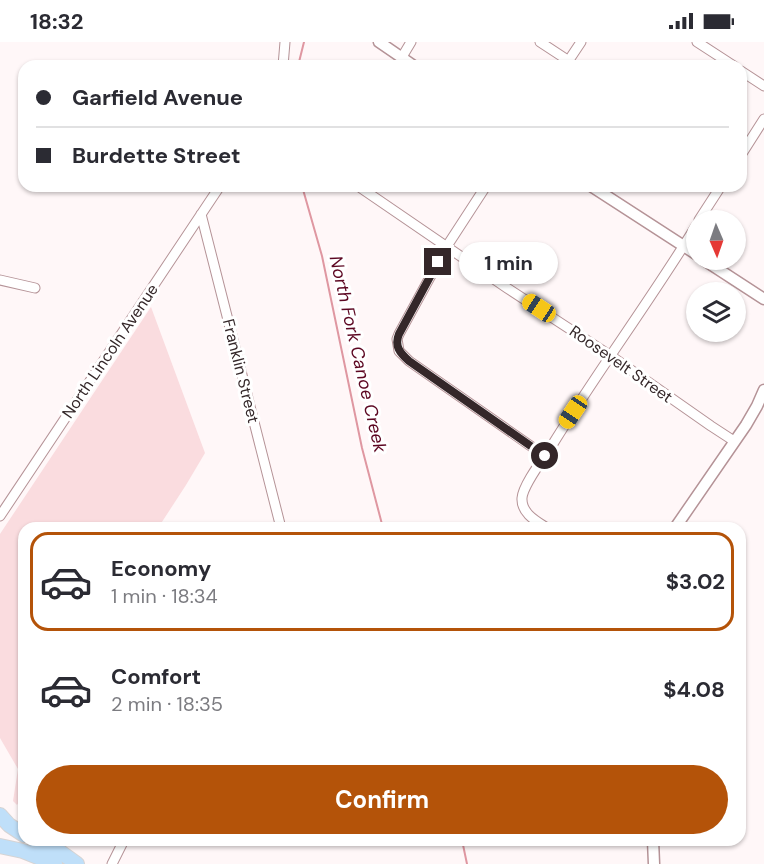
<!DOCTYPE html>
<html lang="en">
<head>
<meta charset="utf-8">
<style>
	:root { --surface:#fff; --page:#f2f2f3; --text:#2b2b33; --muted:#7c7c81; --line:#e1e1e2; --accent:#b45309 }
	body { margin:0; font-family:"DM Sans",sans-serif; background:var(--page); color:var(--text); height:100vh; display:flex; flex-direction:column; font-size:22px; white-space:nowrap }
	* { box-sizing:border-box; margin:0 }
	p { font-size:20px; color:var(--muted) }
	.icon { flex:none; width:33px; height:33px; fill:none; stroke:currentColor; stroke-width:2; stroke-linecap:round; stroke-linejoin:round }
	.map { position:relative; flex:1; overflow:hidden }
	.details { position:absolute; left:18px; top:480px; width:728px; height:324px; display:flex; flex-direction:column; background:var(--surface); border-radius:18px; box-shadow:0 2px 4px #0004 }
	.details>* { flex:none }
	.banner { position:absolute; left:18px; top:18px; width:729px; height:132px; border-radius:18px; box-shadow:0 2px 4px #0004; display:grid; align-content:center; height:132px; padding:0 18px; background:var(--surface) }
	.needle { width:39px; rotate:178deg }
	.buttons { position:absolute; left:686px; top:168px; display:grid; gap:12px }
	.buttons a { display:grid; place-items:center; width:60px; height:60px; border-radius:50%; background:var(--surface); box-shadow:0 2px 4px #0004; font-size:30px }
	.end { position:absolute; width:27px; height:27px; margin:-14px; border:8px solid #342729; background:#fff; box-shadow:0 0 0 3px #fff }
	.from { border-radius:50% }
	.bubble { position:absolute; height:42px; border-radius:21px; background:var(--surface); box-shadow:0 2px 4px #0004; font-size:20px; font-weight:700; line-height:42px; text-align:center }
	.car { position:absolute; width:18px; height:36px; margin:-18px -9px; border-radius:8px; box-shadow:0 0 4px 2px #0007; background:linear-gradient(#f5c518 24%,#345 0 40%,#f5c518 0 76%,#345 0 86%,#f5c518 0) }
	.banner b { display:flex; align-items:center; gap:21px; height:57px; font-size:22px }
	.banner b+b { border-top:2px solid var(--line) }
	.banner i { width:15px; height:15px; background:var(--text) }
	ul { padding:10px 0 0; list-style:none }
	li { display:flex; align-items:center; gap:18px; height:99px; margin:0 12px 9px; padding:0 6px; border:3px solid transparent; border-radius:18px }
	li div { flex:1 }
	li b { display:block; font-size:22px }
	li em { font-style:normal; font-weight:700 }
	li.on { border-color:var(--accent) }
	li>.icon { width:54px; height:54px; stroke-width:1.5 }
	.action { display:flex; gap:12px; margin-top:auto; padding:12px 18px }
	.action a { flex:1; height:69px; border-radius:36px; background:var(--accent); color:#fff; font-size:24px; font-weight:700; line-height:69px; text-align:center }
	.status { display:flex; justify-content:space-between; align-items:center; height:42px; padding:0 30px; background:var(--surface); direction:ltr }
	.status svg { height:16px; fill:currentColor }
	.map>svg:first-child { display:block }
	.pitch { fill:#fadcdf }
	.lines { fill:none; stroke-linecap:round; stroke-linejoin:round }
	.stream { stroke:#df97a1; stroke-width:2 }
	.minor-casing { stroke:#b59397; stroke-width:11 }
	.tertiary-casing { stroke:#b59397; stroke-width:13 }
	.primary-casing { stroke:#d6d4d4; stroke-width:16 }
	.minor { stroke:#fff; stroke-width:9 }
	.tertiary { stroke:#fff; stroke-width:10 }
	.primary { stroke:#bfdff9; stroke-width:14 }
	.route { stroke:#342729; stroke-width:8 }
	.labels { text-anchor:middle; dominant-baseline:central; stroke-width:6; stroke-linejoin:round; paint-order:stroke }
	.street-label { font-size:16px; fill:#342729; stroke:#fff }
	.water-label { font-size:18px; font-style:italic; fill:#5d0722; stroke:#fff }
</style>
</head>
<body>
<div class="status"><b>18:32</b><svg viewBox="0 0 49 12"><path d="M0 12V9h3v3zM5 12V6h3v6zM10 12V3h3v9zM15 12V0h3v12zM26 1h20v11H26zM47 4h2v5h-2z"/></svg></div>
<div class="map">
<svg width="764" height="822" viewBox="0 0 764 822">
	<rect width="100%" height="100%" fill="#fff7f8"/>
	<path class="pitch" d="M 151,265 L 205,411 L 186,443 L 158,486 L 24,486 L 24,752 L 17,763 L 13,759 L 18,727 L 0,696 L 0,492 Z"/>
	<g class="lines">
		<path class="stream" d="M 298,24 L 304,0
			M 302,144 L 322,214 L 362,406 L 383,486
			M 462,798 L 467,822"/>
		<defs>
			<path id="minor" d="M 540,0 L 569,19
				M 697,0 L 734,24
				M 402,15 L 411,0
				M 283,24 L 285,0
				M 565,24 L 581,0
				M 741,29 L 764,44
				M 741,113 L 764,77
				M 358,144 L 507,246 L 611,314 L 711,384 L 734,399
				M 486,144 L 447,204 L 399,292 L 397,297 L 399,309 L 409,319 L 545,414
				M 201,172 L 281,486
				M 699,178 L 721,144
				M 0,238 L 35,246
				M 0,474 L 220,144
				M 547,486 C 536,479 521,471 522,456 C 523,443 543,417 551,405 C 597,330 650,259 696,184
				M 112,822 L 124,798"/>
			<path id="tertiary" d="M 379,0 L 414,24
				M 591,144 L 696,212
				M 704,218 L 764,257
				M 675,486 L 746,383 L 757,364 L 764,348
				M 653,798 L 654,822"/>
			<path id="primary" d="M 0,773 L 9,783 L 24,793
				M 34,798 L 59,809 L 77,822
				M 0,804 L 23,809 L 55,822"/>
		</defs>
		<use href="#minor" class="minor-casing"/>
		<use href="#tertiary" class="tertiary-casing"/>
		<use href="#primary" class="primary-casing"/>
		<use href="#minor" class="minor"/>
		<use href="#tertiary" class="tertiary"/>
		<use href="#primary" class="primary"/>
	</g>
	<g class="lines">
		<path class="route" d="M 438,220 L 399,292 C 394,304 400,311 409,319 L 545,414"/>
	</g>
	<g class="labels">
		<g class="street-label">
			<text transform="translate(110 309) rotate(-56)">North Lincoln Avenue</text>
			<text transform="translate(621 322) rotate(35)">Roosevelt Street</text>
			<text transform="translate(241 329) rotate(76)">Franklin Street</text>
		</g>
		<g class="water-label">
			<text transform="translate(358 312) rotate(77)">North Fork Canoe Creek</text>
		</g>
	</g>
</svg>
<div class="buttons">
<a><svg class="needle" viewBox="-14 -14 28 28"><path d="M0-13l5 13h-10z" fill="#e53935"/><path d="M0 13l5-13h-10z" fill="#7c7c81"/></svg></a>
<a><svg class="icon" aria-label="layers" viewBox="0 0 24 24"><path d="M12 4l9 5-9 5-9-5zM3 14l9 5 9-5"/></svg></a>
</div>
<i class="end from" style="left:545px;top:414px"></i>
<i class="end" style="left:438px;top:220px"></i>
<div class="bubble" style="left:459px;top:200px;width:99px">1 min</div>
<i class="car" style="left:539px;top:266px;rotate:303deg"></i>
<i class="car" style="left:573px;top:370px;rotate:214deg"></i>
<div class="banner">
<b><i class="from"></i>Garfield Avenue</b>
<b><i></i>Burdette Street</b>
</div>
<section class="details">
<ul>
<li class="on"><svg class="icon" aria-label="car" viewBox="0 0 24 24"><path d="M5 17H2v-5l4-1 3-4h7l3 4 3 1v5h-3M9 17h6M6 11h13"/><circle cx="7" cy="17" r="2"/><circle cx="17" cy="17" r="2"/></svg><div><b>Economy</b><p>1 min · 18:34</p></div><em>$3.02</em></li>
<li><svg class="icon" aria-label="car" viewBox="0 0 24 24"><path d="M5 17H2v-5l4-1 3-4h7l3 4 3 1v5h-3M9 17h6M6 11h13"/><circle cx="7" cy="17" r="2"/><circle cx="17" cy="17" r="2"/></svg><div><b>Comfort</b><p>2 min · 18:35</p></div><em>$4.08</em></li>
</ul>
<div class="action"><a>Confirm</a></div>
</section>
</div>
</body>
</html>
